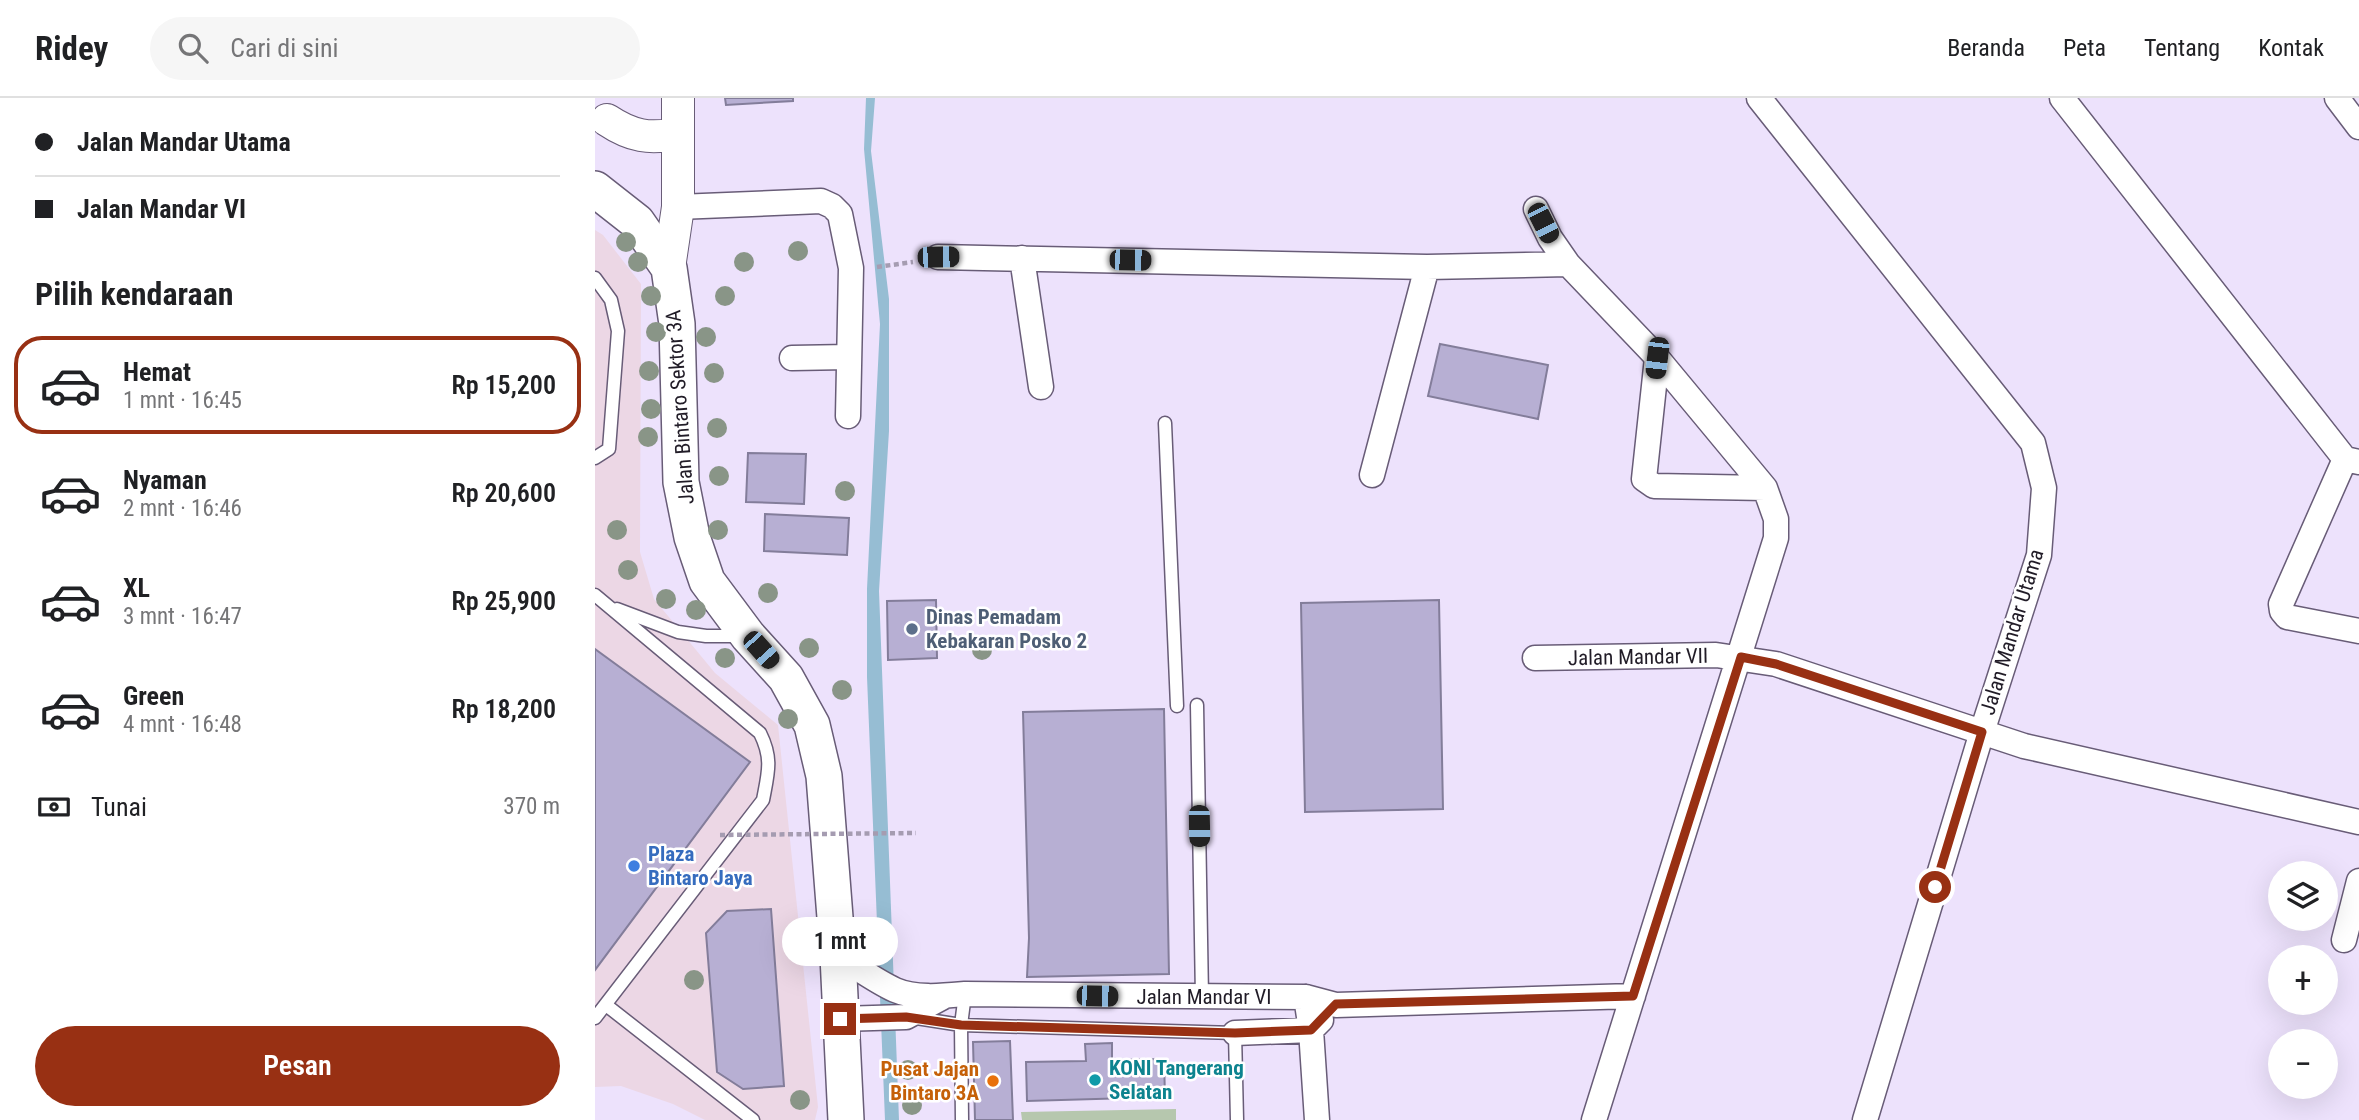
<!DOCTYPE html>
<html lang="id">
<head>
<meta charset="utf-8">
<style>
	:root { --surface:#fff; --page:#f6f6f6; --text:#202124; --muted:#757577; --line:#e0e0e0; --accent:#983013 }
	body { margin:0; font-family:"Roboto Condensed",sans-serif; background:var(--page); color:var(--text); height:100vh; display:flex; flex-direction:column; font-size:26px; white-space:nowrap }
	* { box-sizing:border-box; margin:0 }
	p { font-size:23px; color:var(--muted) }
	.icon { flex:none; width:38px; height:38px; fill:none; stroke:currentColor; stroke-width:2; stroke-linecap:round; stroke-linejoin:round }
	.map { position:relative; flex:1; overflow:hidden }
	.details { display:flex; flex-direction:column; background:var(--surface); width:595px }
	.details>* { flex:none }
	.guide { display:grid; align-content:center; height:154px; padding:0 35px; background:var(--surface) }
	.fabs { position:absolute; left:1673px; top:763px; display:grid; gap:14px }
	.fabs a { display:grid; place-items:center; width:70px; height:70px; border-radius:50%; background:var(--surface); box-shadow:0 7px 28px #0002; font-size:35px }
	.end { position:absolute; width:32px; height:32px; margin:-16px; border:9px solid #983013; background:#fff; box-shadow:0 0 0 4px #fff }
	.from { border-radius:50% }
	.bubble { position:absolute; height:49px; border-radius:24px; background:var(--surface); box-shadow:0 7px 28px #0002; font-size:23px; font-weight:600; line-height:49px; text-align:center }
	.car { position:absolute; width:21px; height:42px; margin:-21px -10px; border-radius:9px; box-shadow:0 0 5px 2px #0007; background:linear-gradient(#222 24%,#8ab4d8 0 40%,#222 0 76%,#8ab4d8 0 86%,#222 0) }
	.guide b { display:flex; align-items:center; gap:24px; height:66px; font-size:26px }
	.guide b+b { border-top:2px solid var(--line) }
	.guide i { width:18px; height:18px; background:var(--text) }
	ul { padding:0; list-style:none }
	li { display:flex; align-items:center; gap:21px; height:98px; margin:0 14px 10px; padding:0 21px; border:4px solid transparent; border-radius:28px }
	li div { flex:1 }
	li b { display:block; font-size:26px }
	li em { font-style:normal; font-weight:600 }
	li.current { border-color:var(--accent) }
	li>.icon { width:63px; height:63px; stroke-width:1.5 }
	h2 { padding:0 35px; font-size:32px; line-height:84px }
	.pay { display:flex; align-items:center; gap:18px; height:77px; padding:0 35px; font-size:26px }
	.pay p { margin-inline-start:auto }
	.button { display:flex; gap:14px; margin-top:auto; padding:14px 35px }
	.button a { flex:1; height:80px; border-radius:42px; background:var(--accent); color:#fff; font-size:28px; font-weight:600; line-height:80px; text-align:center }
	header { display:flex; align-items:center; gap:42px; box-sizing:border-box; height:98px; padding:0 35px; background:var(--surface); border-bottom:2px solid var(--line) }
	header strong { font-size:33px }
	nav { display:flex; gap:38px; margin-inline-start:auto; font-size:24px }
	.search { width:490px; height:63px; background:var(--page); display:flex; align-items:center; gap:18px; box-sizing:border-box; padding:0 24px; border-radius:38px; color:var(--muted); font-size:26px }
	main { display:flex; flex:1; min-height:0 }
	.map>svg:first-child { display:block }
	.commercial { fill:#ecd7e5 }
	.green { fill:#b6c7ae }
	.water { fill:#96bdd3 }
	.building { fill:#b7afd3; stroke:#837d9a; stroke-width:2 }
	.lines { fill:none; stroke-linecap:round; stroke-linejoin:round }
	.service-casing { stroke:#685c77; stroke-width:15 }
	.minor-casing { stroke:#685c77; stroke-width:27 }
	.tertiary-casing { stroke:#685c77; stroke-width:34 }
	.secondary-casing { stroke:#685c77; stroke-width:38 }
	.path { stroke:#a59cb1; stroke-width:4.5; stroke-dasharray:5 3.5; stroke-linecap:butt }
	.service { stroke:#fff; stroke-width:12 }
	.minor { stroke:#fff; stroke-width:24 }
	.tertiary { stroke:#fff; stroke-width:32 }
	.secondary { stroke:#fff; stroke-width:35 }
	.path-bridge { stroke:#a59cb1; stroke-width:4.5; stroke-dasharray:5 3.5; stroke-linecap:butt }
	.tree { fill:#899587 }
	.route { stroke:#983013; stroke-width:9 }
	.service-dot { fill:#5c6f8a; stroke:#fff; stroke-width:2.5 }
	.shop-dot { fill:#3f7fe0; stroke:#fff; stroke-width:2.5 }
	.culture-dot { fill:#0f9aa8; stroke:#fff; stroke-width:2.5 }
	.food-dot { fill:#e8710a; stroke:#fff; stroke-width:2.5 }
	.labels { text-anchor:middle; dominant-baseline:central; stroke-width:5; stroke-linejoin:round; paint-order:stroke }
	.street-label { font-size:21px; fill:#211c27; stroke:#fff }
	.service-label { font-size:21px; font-weight:bold; fill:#4e5e75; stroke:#fff; text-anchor:start }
	.shop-label { font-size:21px; font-weight:bold; fill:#366cbe; stroke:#fff; text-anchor:start }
	.culture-label { font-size:21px; font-weight:bold; fill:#0d838f; stroke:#fff; text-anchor:start }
	.food-label { font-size:21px; font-weight:bold; fill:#c56008; stroke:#fff; text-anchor:end }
</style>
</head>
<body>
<header>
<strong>Ridey</strong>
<div class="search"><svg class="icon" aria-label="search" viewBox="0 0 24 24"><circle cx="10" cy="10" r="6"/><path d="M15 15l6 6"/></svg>Cari di sini</div>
<nav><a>Beranda</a><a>Peta</a><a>Tentang</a><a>Kontak</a></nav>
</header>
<main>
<section class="details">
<div class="guide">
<b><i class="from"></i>Jalan Mandar Utama</b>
<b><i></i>Jalan Mandar VI</b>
</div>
<h2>Pilih kendaraan</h2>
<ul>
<li class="current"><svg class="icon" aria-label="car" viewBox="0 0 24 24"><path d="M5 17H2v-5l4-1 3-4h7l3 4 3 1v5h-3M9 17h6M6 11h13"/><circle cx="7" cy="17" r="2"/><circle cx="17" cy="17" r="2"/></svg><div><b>Hemat</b><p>1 mnt · 16:45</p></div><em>Rp 15,200</em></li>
<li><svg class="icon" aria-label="car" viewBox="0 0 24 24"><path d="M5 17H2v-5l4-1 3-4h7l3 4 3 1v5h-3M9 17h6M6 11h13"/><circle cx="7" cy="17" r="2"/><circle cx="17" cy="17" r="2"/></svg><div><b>Nyaman</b><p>2 mnt · 16:46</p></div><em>Rp 20,600</em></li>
<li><svg class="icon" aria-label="car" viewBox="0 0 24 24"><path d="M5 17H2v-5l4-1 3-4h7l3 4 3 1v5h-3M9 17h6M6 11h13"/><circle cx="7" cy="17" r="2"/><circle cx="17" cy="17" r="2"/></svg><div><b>XL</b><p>3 mnt · 16:47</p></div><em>Rp 25,900</em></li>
<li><svg class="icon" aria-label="car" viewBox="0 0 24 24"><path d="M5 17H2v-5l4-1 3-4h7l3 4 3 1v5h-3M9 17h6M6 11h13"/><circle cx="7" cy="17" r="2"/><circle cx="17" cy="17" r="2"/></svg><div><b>Green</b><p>4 mnt · 16:48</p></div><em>Rp 18,200</em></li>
</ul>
<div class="pay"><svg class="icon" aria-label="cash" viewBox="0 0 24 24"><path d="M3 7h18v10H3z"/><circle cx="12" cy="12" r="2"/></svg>Tunai<p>370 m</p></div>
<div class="button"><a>Pesan</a></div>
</section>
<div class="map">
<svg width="1764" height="1022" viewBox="0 0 1764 1022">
	<rect width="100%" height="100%" fill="#ede2fc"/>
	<path class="commercial" d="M 0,132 L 8,137 L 46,186 L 45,454 L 59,501 L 120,575 L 183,627 L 223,1009 L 220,1022 L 110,1022 L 78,1006 L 26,988 L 0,989 Z"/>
	<path class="green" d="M 581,1011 L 581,1022 L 427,1022 L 426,1014 Z"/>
	<path class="water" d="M 271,0 L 280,0 L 276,53 L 294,201 L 294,333 L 284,493 L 304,1022 L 290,1022 L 272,579 L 272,491 L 285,226 L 269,51 Z"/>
	<path class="building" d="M 130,0 L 198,0 L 198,3 L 131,7 Z
		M 845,246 L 953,267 L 943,321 L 833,298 Z
		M 153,355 L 211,356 L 209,406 L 151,404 Z
		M 170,416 L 254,420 L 252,457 L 169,453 Z
		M 341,502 L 342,560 L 293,562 L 292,503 Z
		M 844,502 L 848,711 L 710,714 L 706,505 Z
		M 0,551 L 155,664 L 0,872 Z
		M 569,611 L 574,876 L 432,879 L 434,840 L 428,614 Z
		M 176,811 L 189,988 L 148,991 L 122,974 L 111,835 L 132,813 Z
		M 415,943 L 418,1022 L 380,1022 L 378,944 Z
		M 517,945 L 517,962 L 569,961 L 570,999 L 432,1003 L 431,964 L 491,963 L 490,946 Z"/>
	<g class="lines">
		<defs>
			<path id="service" d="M 0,180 L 16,202 L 23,233 L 14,351 L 0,360
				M 570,325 L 582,608
				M 0,497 L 165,635 C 178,661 173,675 168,702 L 0,920
				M 22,511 L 83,534 L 111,538 L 146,538
				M 602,607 L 607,899
				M 11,907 L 158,1022
				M 315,919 L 366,927 L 640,935 L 642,1022
				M 367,1022 L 366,927 L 370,896"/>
			<path id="minor" d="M 1164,0 L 1438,345 L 1449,390 L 1444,457 L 1387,634 L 1270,1022
				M 1467,0 L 1750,361 L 1764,364
				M 1742,0 L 1764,29
				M 83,109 L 226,103 L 237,108 L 245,116 L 256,170 L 253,318
				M 941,111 L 955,140 L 973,166 L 1058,255 L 1170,390 L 1181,421 L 1181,440 L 999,1022
				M 343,159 L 832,169 L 973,166
				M 427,160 L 446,289
				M 197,260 L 253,259
				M 1062,260 L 1049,381 L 1059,388 L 1170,390
				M 1750,361 L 1686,506 L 1687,513 L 1692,519 L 1764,533
				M 777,377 L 832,169
				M 940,560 L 1121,557 L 1181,566 L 1429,648 L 1764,724
				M 1749,842 L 1764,783
				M 243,858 C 262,869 280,883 300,892 C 321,901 348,898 370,896 L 711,899 L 741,907 L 1038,898
				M 711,899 L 716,932 L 722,1022
				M 245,921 L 311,919 L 350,898
				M 640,935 L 716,932 L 726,922"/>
			<path id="tertiary" d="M 12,22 C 36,38 55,42 83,35
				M 74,170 L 83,109 L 83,0"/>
			<path id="secondary" d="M 0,91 L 42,124 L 74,170 L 82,226 L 86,384 L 97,439 L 112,483 L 153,538 L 191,580 L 217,627 L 229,678 L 243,858 L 251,1022"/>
		</defs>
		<use href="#service" class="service-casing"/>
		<use href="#minor" class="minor-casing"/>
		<use href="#tertiary" class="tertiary-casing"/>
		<use href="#secondary" class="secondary-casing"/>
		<path class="path" d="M 282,169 L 318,164"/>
		<use href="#service" class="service"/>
		<use href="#minor" class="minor"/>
		<use href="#tertiary" class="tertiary"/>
		<use href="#secondary" class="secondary"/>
		<path class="path-bridge" d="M 125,737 L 321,735"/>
	</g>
	<g class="tree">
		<circle cx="31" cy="144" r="10"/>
		<circle cx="203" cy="153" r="10"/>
		<circle cx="43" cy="164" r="10"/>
		<circle cx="149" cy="164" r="10"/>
		<circle cx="56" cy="198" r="10"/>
		<circle cx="130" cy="198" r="10"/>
		<circle cx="61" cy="234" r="10"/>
		<circle cx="111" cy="239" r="10"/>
		<circle cx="54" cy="273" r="10"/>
		<circle cx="119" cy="275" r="10"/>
		<circle cx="56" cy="311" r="10"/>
		<circle cx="122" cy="330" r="10"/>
		<circle cx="53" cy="339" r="10"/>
		<circle cx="124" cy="378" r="10"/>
		<circle cx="250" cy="393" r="10"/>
		<circle cx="22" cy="432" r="10"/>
		<circle cx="123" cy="432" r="10"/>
		<circle cx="33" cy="472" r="10"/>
		<circle cx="173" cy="495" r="10"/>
		<circle cx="71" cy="501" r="10"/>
		<circle cx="101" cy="512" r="10"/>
		<circle cx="214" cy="550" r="10"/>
		<circle cx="387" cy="552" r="10"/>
		<circle cx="130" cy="560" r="10"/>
		<circle cx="247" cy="592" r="10"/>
		<circle cx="193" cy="621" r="10"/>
		<circle cx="99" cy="882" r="10"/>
		<circle cx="313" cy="972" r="10"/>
		<circle cx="205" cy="1002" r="10"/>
		<circle cx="317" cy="1007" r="10"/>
	</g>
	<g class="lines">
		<path class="route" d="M 245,921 L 311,919 L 366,927 L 640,935 L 716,932 L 741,906 L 1038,898 L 1146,559 L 1181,566 L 1387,634 L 1340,789"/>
	</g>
	<circle class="service-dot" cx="317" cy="531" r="7"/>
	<circle class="shop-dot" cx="39" cy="768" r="7"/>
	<circle class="culture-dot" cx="500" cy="982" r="7"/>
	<circle class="food-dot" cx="398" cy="983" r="7"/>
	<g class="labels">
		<g class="street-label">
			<text transform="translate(85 309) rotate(-94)">Jalan Bintaro Sektor 3A</text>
			<text transform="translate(1417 534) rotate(-73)">Jalan Mandar Utama</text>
			<text transform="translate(1043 559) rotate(-1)">Jalan Mandar VII</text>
			<text x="609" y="899">Jalan Mandar VI</text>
		</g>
		<g class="service-label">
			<text x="331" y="519">Dinas Pemadam<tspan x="331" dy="24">Kebakaran Posko 2</tspan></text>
		</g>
		<g class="shop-label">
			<text x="53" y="756">Plaza<tspan x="53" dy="24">Bintaro Jaya</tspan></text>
		</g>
		<g class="culture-label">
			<text x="514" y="970">KONI Tangerang<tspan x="514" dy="24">Selatan</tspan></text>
		</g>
		<g class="food-label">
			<text x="384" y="971">Pusat Jajan<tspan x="384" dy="24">Bintaro 3A</tspan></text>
		</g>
	</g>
</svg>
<div class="fabs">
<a><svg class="icon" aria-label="layers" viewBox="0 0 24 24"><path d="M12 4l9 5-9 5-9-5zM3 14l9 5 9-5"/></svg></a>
<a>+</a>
<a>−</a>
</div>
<i class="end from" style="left:1340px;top:789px"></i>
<i class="end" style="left:245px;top:921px"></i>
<div class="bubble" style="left:187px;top:819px;width:116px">1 mnt</div>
<i class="car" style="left:948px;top:125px;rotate:153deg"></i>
<i class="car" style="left:343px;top:159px;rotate:89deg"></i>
<i class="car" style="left:535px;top:162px;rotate:91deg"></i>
<i class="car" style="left:1062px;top:260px;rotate:187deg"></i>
<i class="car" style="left:166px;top:552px;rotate:138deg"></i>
<i class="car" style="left:604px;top:728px;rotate:179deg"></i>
<i class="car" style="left:502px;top:898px;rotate:91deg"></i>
</div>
</main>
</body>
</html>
